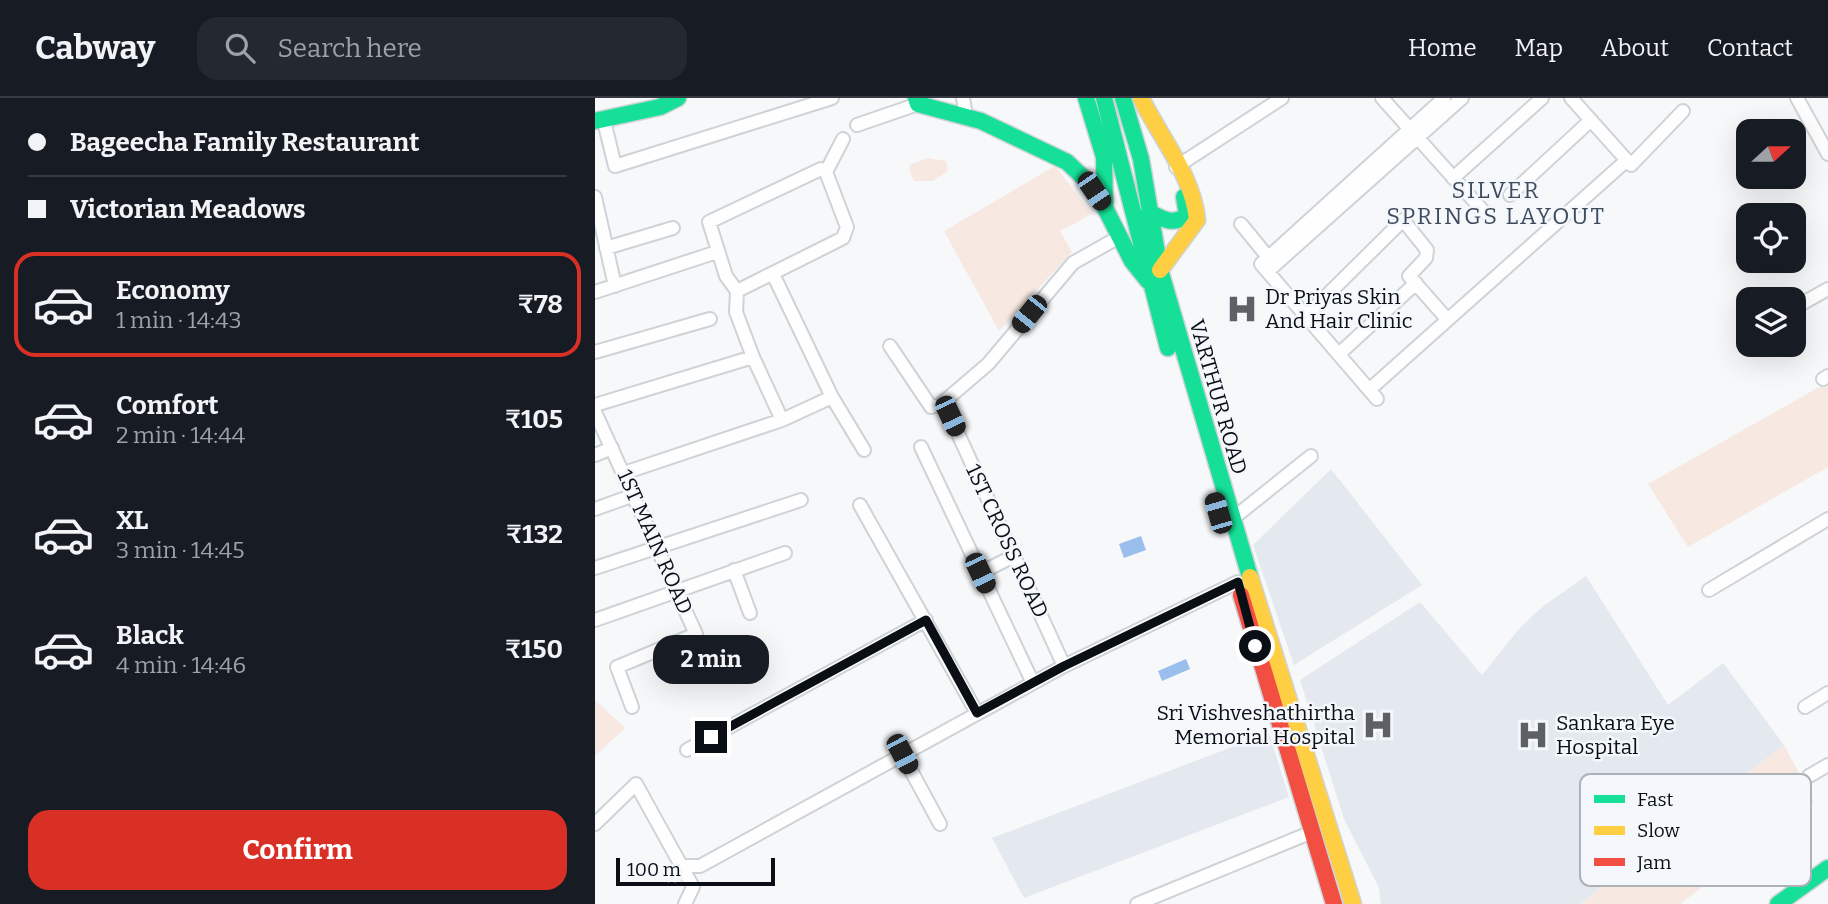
<!DOCTYPE html>
<html lang="en">
<head>
<meta charset="utf-8">
<style>
	:root { --surface:#171b24; --page:#242831; --text:#f1f3f6; --muted:#9ea1a6; --line:#363941; --accent:#d93025 }
	body { margin:0; font-family:Bitter,serif; background:var(--page); color:var(--text); height:100vh; display:flex; flex-direction:column; font-size:26px; white-space:nowrap }
	* { box-sizing:border-box; margin:0 }
	p { font-size:23px; color:var(--muted) }
	.icon { flex:none; width:38px; height:38px; fill:none; stroke:currentColor; stroke-width:2; stroke-linecap:round; stroke-linejoin:round }
	.map { position:relative; flex:1; overflow:hidden }
	.drawer { display:flex; flex-direction:column; background:var(--surface); width:595px }
	.drawer>* { flex:none }
	.hud { display:grid; align-content:center; height:154px; padding:0 28px; background:var(--surface) }
	.needle { width:46px; rotate:69deg }
	.fabs { position:absolute; left:1141px; top:21px; display:grid; gap:14px }
	.fabs a { display:grid; place-items:center; width:70px; height:70px; border-radius:14px; background:var(--surface); box-shadow:0 7px 28px #0002; font-size:35px }
	.scale { position:absolute; left:21px; bottom:18px; width:159px; box-sizing:border-box; padding-left:7px; border:4px solid #0a0f16; border-top:0; font-size:19px; line-height:24px; white-space:nowrap; color:#0a0f16; -webkit-text-stroke:5px #f4f7fc; paint-order:stroke }
	.end { position:absolute; width:32px; height:32px; margin:-16px; border:9px solid #0a0f16; background:#fff; box-shadow:0 0 0 4px #fff }
	.from { border-radius:50% }
	.bubble { position:absolute; height:49px; border-radius:21px; background:var(--surface); box-shadow:0 7px 28px #0002; font-size:23px; font-weight:700; line-height:49px; text-align:center }
	.car { position:absolute; width:21px; height:42px; margin:-21px -10px; border-radius:9px; box-shadow:0 0 5px 2px #0007; background:linear-gradient(#222 24%,#8ab4d8 0 40%,#222 0 76%,#8ab4d8 0 86%,#222 0) }
	.hud b { display:flex; align-items:center; gap:24px; height:66px; font-size:26px }
	.hud b+b { border-top:2px solid var(--line) }
	.hud i { width:18px; height:18px; background:var(--text) }
	ul { padding:0; list-style:none }
	li { display:flex; align-items:center; gap:21px; height:105px; margin:0 14px 10px; padding:0 14px; border:4px solid transparent; border-radius:21px }
	li div { flex:1 }
	li b { display:block; font-size:26px }
	li em { font-style:normal; font-weight:700 }
	li.current { border-color:var(--accent) }
	li>.icon { width:63px; height:63px; stroke-width:1.5 }
	.cta { display:flex; gap:14px; margin-top:auto; padding:14px 28px }
	.cta a { flex:1; height:80px; border-radius:21px; background:var(--accent); color:#fff; font-size:28px; font-weight:700; line-height:80px; text-align:center }
	header { display:flex; align-items:center; gap:42px; box-sizing:border-box; height:98px; padding:0 35px; background:var(--surface); border-bottom:2px solid var(--line) }
	header strong { font-size:33px }
	nav { display:flex; gap:38px; margin-inline-start:auto; font-size:24px }
	.search { width:490px; height:63px; background:var(--page); display:flex; align-items:center; gap:18px; box-sizing:border-box; padding:0 24px; border-radius:21px; color:var(--muted); font-size:26px }
	main { display:flex; flex:1; min-height:0 }
	.map>svg:first-child { display:block }
	.built { fill:#e4e9f0 }
	.green { fill:#f7e9e1 }
	.water { fill:#9abfed }
	.lines { fill:none; stroke-linecap:round; stroke-linejoin:round }
	.street-casing { stroke:#ced3d7; stroke-width:16 }
	.fast-casing { stroke:#ced3d7; stroke-width:19 }
	.slow-casing { stroke:#ced3d7; stroke-width:19 }
	.jam-casing { stroke:#ced3d7; stroke-width:19 }
	.street { stroke:#fefefe; stroke-width:12 }
	.fast { stroke:#16e098; stroke-width:16 }
	.slow { stroke:#ffcf43; stroke-width:16 }
	.jam { stroke:#f24e42; stroke-width:16 }
	.route { stroke:#0a0f16; stroke-width:9 }
	.labels { text-anchor:middle; dominant-baseline:central; stroke-width:5; stroke-linejoin:round; paint-order:stroke }
	.poi-label { font-size:21px; fill:#0a0f16; stroke:#f4f7fc; text-anchor:start }
	.street-label { font-size:21px; fill:#0a0f16; stroke:#f4f7fc }
	.neighbourhood-label { font-size:23px; letter-spacing:2px; fill:#3d4b5c; stroke:#f4f7fc }
	.key { fill:#f4f7fc; stroke:#aeb1b7; stroke-width:2 }
	.key-label { font-size:19px; fill:#0a0f16 }
</style>
</head>
<body>
<header>
<strong>Cabway</strong>
<div class="search"><svg class="icon" aria-label="search" viewBox="0 0 24 24"><circle cx="10" cy="10" r="6"/><path d="M15 15l6 6"/></svg>Search here</div>
<nav><a>Home</a><a>Map</a><a>About</a><a>Contact</a></nav>
</header>
<main>
<section class="drawer">
<div class="hud">
<b><i class="from"></i>Bageecha Family Restaurant</b>
<b><i></i>Victorian Meadows</b>
</div>
<ul>
<li class="current"><svg class="icon" aria-label="car" viewBox="0 0 24 24"><path d="M5 17H2v-5l4-1 3-4h7l3 4 3 1v5h-3M9 17h6M6 11h13"/><circle cx="7" cy="17" r="2"/><circle cx="17" cy="17" r="2"/></svg><div><b>Economy</b><p>1 min · 14:43</p></div><em>₹78</em></li>
<li><svg class="icon" aria-label="car" viewBox="0 0 24 24"><path d="M5 17H2v-5l4-1 3-4h7l3 4 3 1v5h-3M9 17h6M6 11h13"/><circle cx="7" cy="17" r="2"/><circle cx="17" cy="17" r="2"/></svg><div><b>Comfort</b><p>2 min · 14:44</p></div><em>₹105</em></li>
<li><svg class="icon" aria-label="car" viewBox="0 0 24 24"><path d="M5 17H2v-5l4-1 3-4h7l3 4 3 1v5h-3M9 17h6M6 11h13"/><circle cx="7" cy="17" r="2"/><circle cx="17" cy="17" r="2"/></svg><div><b>XL</b><p>3 min · 14:45</p></div><em>₹132</em></li>
<li><svg class="icon" aria-label="car" viewBox="0 0 24 24"><path d="M5 17H2v-5l4-1 3-4h7l3 4 3 1v5h-3M9 17h6M6 11h13"/><circle cx="7" cy="17" r="2"/><circle cx="17" cy="17" r="2"/></svg><div><b>Black</b><p>4 min · 14:46</p></div><em>₹150</em></li>
</ul>
<div class="cta"><a>Confirm</a></div>
</section>
<div class="map">
<svg width="1233" height="806" viewBox="0 0 1233 806">
	<rect width="100%" height="100%" fill="#f6f8fa"/>
	<path class="built" d="M 736,371 L 827,487 L 699,567 L 658,447 Z
		M 991,478 L 1073,607 L 1128,565 L 1189,647 L 985,806 L 786,806 L 784,790 L 749,721 L 705,582 L 825,504 L 887,577 L 924,531 L 947,509 Z
		M 674,635 L 694,699 L 429,800 L 397,740 Z"/>
	<path class="green" d="M 333,60 L 351,63 L 353,73 L 338,83 L 319,83 L 314,71 L 316,66 Z
		M 460,68 L 497,116 L 465,133 L 477,154 L 404,233 L 349,133 Z
		M 1233,284 L 1233,369 L 1093,449 L 1053,386 Z
		M 0,602 L 30,630 L 0,658 Z
		M 1189,647 L 1219,703 L 1085,806 L 985,806 Z"/>
	<path class="water" d="M 546,438 L 551,452 L 529,460 L 524,446 Z
		M 591,561 L 595,571 L 567,583 L 563,573 Z"/>
	<g class="lines">
		<defs>
			<path id="street" d="M 368,0 L 371,18
				M 787,0 L 889,114
				M 976,0 L 1036,67 L 1088,13
				M 1202,0 L 1233,56
				M 9,23 L 20,68 L 237,0
				M 262,27 L 323,6
				M 581,69 L 687,0
				M 231,74 L 248,41
				M 858,80 L 947,0
				M 915,97 L 996,22
				M 0,99 L 20,188
				M 646,126 L 673,159
				M 11,150 L 78,130
				M 673,173 L 867,0
				M 142,193 L 131,178 L 114,124 L 226,71 L 231,74 L 252,129 L 248,140 L 142,193 L 141,214 L 158,259
				M 0,194 L 122,154
				M 1199,210 L 1233,191
				M 711,218 L 808,122 L 832,152 L 831,160 L 814,178 L 852,221
				M 295,248 L 336,309 L 345,307 L 393,266 L 478,165 L 524,139
				M 0,254 L 115,221
				M 744,256 L 821,185
				M 1228,281 L 1233,278
				M 774,292 L 1032,62
				M 237,299 L 269,352
				M 782,301 L 666,166 L 849,0
				M 0,307 L 158,259 L 187,322
				M 0,314 L 101,536 L 22,569 L 37,609
				M 355,318 L 469,568
				M 326,349 L 438,585
				M 0,357 L 17,350
				M 29,375 L 187,322 L 237,299 L 178,176
				M 265,407 L 382,615
				M 0,411 L 39,397
				M 636,422 L 716,358
				M 0,470 L 206,402
				M 139,472 L 155,515
				M 385,475 L 419,458
				M 1114,492 L 1233,421
				M 0,522 L 190,455
				M 1210,609 L 1233,595
				M 92,652 L 331,522
				M 307,656 L 345,726
				M 1214,678 L 1233,667
				M 0,726 L 41,686 L 98,789 L 90,806
				M 89,768 L 105,768 L 469,568 L 643,484
				M 542,806 L 717,734"/>
			<path id="fast" d="M 321,0 L 323,6 L 386,23 L 472,64 L 492,83 L 510,110
				M 491,0 L 509,59 L 510,110 L 537,163 L 553,183
				M 509,0 L 573,250
				M 528,0 L 546,61 L 565,172 L 655,479
				M 0,23 L 65,9 L 83,0
				M 554,114 C 567,121 579,128 592,117 L 589,99
				M 1183,806 L 1233,770"/>
			<path id="slow" d="M 546,0 C 565,39 598,78 602,122 L 565,172
				M 655,479 L 758,806"/>
			<path id="jam" d="M 646,497 L 739,806"/>
		</defs>
		<use href="#street" class="street-casing"/>
		<use href="#fast" class="fast-casing"/>
		<use href="#slow" class="slow-casing"/>
		<use href="#jam" class="jam-casing"/>
		<use href="#street" class="street"/>
		<use href="#fast" class="fast"/>
		<use href="#slow" class="slow"/>
		<use href="#jam" class="jam"/>
	</g>
	<g class="lines">
		<path class="route" d="M 116,639 L 331,522 L 382,615 L 469,568 L 643,484 L 660,548"/>
	</g>
	<defs>
		<symbol id="hospital-bare" viewBox="-9 -9 18 18"><path d="M-5-5h3v3.5h4V-5h3V5h-3V1.5h-4V5h-3Z" fill="#5d6166" stroke="#f4f7fc" stroke-width="2.5" paint-order="stroke"/></symbol>
	</defs>
	<g fill-rule="evenodd">
		<use href="#hospital-bare" x="625" y="189" width="44" height="44"/>
		<use href="#hospital-bare" x="761" y="605" width="44" height="44"/>
		<use href="#hospital-bare" x="916" y="615" width="44" height="44"/>
	</g>
	<g class="labels">
		<g class="poi-label">
			<text x="670" y="199">Dr Priyas Skin<tspan x="670" dy="24">And Hair Clinic</tspan></text>
			<text x="760" y="615" text-anchor="end">Sri Vishveshathirtha<tspan x="760" dy="24">Memorial Hospital</tspan></text>
			<text x="961" y="625">Sankara Eye<tspan x="961" dy="24">Hospital</tspan></text>
		</g>
		<g class="street-label">
			<text transform="translate(623 299) rotate(74)">VARTHUR ROAD</text>
			<text transform="translate(412 443) rotate(65)">1ST CROSS ROAD</text>
			<text transform="translate(60 444) rotate(66)">1ST MAIN ROAD</text>
		</g>
		<g class="neighbourhood-label">
			<text x="901" y="92">SILVER<tspan x="901" dy="26">SPRINGS LAYOUT</tspan></text>
		</g>
	</g>
	<rect x="985" y="676" width="231" height="112" rx="10" class="key"/>
	<rect x="999" y="697" width="31" height="8" fill="#16e098"/>
	<rect x="999" y="728" width="31" height="9" fill="#ffcf43"/>
	<rect x="999" y="760" width="31" height="8" fill="#f24e42"/>
	<g class="key-label">
		<text x="1042" y="708">Fast</text>
		<text x="1042" y="739">Slow</text>
		<text x="1042" y="771">Jam</text>
	</g>
</svg>
<div class="fabs">
<a><svg class="needle" viewBox="-14 -14 28 28"><path d="M0-13l5 13h-10z" fill="#e53935"/><path d="M0 13l5-13h-10z" fill="#9ea1a6"/></svg></a>
<a><svg class="icon" aria-label="locate" viewBox="0 0 24 24"><circle cx="12" cy="12" r="6"/><path d="M12 2v4M12 18v4M2 12h4M18 12h4"/></svg></a>
<a><svg class="icon" aria-label="layers" viewBox="0 0 24 24"><path d="M12 4l9 5-9 5-9-5zM3 14l9 5 9-5"/></svg></a>
</div>
<div class="scale">100 m</div>
<i class="end from" style="left:660px;top:548px"></i>
<i class="end" style="left:116px;top:639px"></i>
<div class="bubble" style="left:58px;top:537px;width:116px">2 min</div>
<i class="car" style="left:499px;top:93px;rotate:146deg"></i>
<i class="car" style="left:434px;top:216px;rotate:219deg"></i>
<i class="car" style="left:355px;top:318px;rotate:155deg"></i>
<i class="car" style="left:623px;top:415px;rotate:344deg"></i>
<i class="car" style="left:385px;top:475px;rotate:155deg"></i>
<i class="car" style="left:307px;top:656px;rotate:152deg"></i>
</div>
</main>
</body>
</html>
